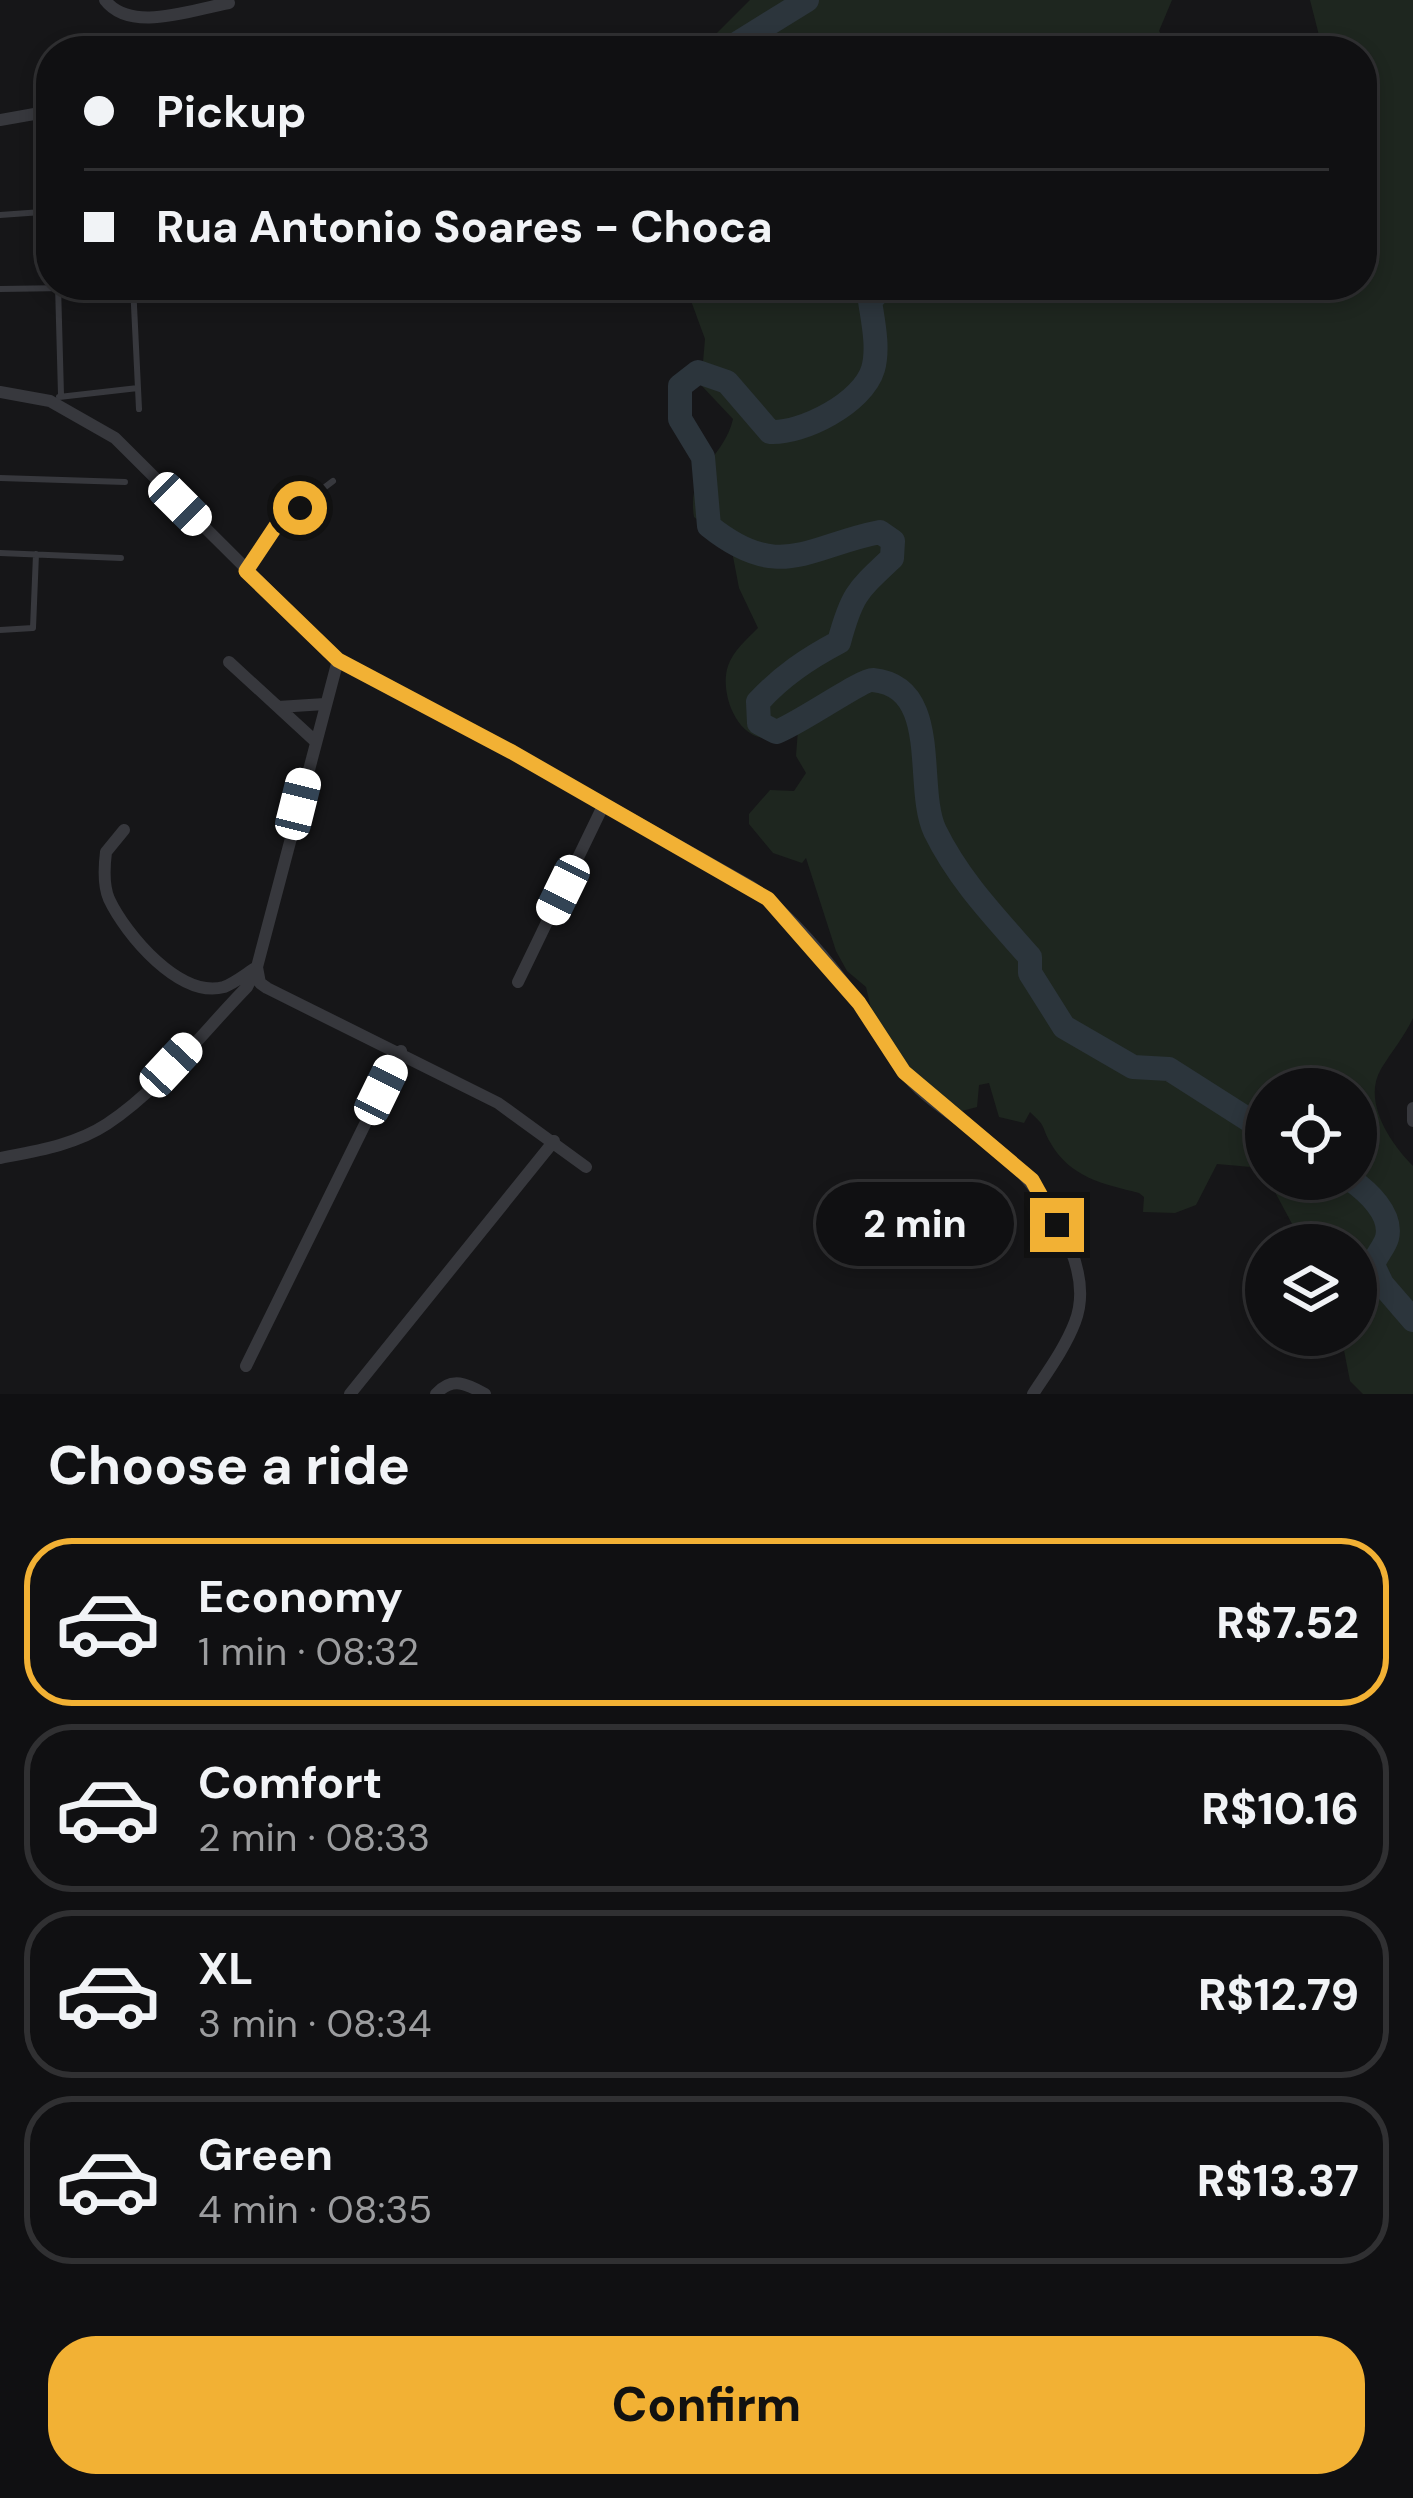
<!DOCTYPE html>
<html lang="en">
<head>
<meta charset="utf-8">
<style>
	:root { --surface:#101012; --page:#1e1e20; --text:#f1f3f6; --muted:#9c9d9f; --line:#303032; --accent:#f2b134 }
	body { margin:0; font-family:"DM Sans",sans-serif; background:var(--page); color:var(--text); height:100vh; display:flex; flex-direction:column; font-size:45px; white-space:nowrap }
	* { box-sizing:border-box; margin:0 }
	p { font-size:39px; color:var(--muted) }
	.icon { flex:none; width:66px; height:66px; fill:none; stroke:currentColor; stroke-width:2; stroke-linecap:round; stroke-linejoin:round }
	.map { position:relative; height:1394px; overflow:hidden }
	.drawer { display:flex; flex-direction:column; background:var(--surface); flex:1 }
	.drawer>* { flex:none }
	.banner { position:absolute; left:36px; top:36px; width:1341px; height:264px; border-radius:48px; box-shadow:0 6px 18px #0003,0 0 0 3px var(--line); display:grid; align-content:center; height:264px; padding:0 48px; background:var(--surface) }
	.buttons { position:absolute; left:1245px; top:1068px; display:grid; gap:24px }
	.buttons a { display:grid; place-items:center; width:132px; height:132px; border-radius:50%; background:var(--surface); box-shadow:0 6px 18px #0003,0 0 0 3px var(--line); font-size:60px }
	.end { position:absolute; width:54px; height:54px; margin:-27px; border:15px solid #f2b134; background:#111; box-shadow:0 0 0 6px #111 }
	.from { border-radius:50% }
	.bubble { position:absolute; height:84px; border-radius:42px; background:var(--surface); box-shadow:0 6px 18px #0003,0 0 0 3px var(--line); font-size:39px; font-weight:800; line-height:84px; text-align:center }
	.car { position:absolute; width:36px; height:72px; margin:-36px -18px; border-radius:15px; box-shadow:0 0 9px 3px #0007; background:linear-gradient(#fff 24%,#345 0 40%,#fff 0 76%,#345 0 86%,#fff 0) }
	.banner b { display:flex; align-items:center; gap:42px; height:114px; font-size:45px }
	.banner b+b { border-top:3px solid var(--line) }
	.banner i { width:30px; height:30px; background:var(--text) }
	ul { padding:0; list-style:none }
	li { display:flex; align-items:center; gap:36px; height:168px; margin:0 24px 18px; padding:0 24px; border:6px solid var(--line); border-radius:48px }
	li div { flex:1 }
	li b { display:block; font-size:45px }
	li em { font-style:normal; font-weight:800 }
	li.on { border-color:var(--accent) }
	li>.icon { width:108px; height:108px; stroke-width:1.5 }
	h2 { padding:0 48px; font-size:54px; line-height:144px }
	.action { display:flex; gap:24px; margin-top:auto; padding:24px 48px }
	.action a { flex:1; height:138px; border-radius:48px; background:var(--accent); color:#111; font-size:48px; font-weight:800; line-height:138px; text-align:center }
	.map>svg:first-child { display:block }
	.green { fill:#1e261f }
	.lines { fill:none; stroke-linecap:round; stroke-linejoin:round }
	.river { stroke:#2c353c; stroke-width:24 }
	.service { stroke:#37383d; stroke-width:6 }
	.minor { stroke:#37383d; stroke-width:12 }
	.route { stroke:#f2b134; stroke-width:15 }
</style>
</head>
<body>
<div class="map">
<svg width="1413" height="1394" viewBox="0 0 1413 1394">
	<rect width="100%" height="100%" fill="#161618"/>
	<path class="green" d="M 750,0 L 1172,0 L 1159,31 L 1171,51 L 690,51 L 709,41 Z
		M 1310,0 L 1413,0 L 1413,1018 C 1404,1037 1392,1051 1381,1069 C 1362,1101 1390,1143 1413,1166 L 1413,1394 L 1363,1394 L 1350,1381 L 1341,1335 L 1356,1335 L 1356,1245 L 1298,1245 L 1298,1235 L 1268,1179 L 1356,1179 L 1356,1089 L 1266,1089 L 1266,1175 L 1262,1168 L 1217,1164 L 1196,1205 L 1175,1213 L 1143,1212 L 1144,1197 L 1139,1193 C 1104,1184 1070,1178 1050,1142 C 1040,1124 1048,1129 1030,1112 L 1024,1123 L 999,1117 L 989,1083 L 979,1085 L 977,1107 L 962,1111 L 903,1063 L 876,1030 L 866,987 L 847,971 L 836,951 L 806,858 L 802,863 L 773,853 L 749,824 L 749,814 L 770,790 L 794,791 L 806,773 L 796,756 L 798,729 C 789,730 780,737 771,738 C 737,742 719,692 728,666 C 733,651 747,639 758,628 L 739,588 L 731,546 L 694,517 C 686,469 724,459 733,419 L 701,385 L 705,339 L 690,298 L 698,285 L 1362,285 L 1362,51 L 1323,51 Z"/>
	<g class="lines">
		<path class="river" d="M 725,51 L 807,0
			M 885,285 L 870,301 C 873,322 879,348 873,369 C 863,403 802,434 770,432 L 727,382 L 698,372 L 680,386 L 680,419 L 703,457 L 709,526 C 780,583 808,546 880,532 L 893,541 L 892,558 C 857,591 852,594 839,642 C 807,659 782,676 758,702 L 759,723 L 776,732 C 797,725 862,679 873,680 C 943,687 914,787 935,831 C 959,880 994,916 1030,957 L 1030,973 L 1064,1027 L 1133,1067 L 1169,1069 L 1266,1131
			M 1350,1179 C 1367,1191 1393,1214 1387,1238 C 1384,1248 1376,1255 1373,1265 L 1382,1284 L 1413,1320"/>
		<path class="service" d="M 0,215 L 42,212 L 51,218
			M 58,285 L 61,395
			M 133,285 L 139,409
			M 0,289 L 133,287
			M 133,294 L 211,293
			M 59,397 L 138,388
			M 0,478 L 125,482
			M 0,553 L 121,558
			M 248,568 L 278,523 L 333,481
			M 0,630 L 33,628 L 36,554"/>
		<path class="minor" d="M 105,0 C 131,34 193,9 229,3
			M 0,120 L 51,111
			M 0,392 L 50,401 L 115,438 L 338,660 L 512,752 L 750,886 C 793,916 832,965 862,1008 C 878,1031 891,1057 908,1077 C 932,1105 967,1123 995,1147 C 1037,1182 1098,1263 1075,1322 C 1065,1348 1048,1371 1033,1394
			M 229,662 L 315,741
			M 278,707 L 325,704
			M 124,830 L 106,852 C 104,868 103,885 109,899 C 126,935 180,999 224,987 C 235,983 247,973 257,967 L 260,983 L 267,988 L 498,1103 L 586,1167
			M 518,982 L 603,806
			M 1413,1108 L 1413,1121
			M 0,1158 C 36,1151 75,1145 107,1124 C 160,1089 203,1032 247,987 L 257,967 L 338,660
			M 246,1366 L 401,1051
			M 350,1394 L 554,1141
			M 436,1394 C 452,1376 467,1384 485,1394"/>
	</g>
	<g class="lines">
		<path class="route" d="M 300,508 L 278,523 L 246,571 L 338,660 L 512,752 L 768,899 L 859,1003 L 904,1072 L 1032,1180 L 1057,1225"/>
	</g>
</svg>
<div class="buttons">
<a><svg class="icon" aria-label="locate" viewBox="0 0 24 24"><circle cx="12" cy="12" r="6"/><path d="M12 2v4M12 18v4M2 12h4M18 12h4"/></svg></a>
<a><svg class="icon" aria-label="layers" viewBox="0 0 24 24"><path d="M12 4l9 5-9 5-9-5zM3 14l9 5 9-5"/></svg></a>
</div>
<i class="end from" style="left:300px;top:508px"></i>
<i class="end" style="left:1057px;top:1225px"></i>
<div class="bubble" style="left:816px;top:1182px;width:198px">2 min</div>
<i class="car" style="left:180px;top:504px;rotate:135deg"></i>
<i class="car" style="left:298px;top:804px;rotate:14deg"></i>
<i class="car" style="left:563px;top:890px;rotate:206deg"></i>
<i class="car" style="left:171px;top:1065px;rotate:43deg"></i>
<i class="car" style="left:381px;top:1090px;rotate:26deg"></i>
<div class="banner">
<b><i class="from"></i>Pickup</b>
<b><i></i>Rua Antonio Soares - Choca</b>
</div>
</div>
<section class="drawer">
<h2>Choose a ride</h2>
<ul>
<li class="on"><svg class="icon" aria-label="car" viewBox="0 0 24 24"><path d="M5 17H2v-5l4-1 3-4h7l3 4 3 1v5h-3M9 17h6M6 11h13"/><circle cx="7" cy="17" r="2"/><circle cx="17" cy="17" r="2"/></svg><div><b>Economy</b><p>1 min · 08:32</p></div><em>R$7.52</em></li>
<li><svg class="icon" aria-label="car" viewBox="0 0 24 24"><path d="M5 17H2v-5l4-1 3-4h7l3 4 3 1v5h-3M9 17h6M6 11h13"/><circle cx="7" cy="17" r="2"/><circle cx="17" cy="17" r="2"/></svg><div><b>Comfort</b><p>2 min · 08:33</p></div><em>R$10.16</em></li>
<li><svg class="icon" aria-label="car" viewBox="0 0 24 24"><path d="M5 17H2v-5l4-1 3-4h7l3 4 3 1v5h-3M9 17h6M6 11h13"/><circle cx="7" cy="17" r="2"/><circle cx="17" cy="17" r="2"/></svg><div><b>XL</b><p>3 min · 08:34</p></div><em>R$12.79</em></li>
<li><svg class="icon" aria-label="car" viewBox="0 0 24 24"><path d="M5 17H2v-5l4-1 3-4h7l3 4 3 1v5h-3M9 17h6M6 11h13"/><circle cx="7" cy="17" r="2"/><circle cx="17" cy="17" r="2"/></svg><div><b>Green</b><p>4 min · 08:35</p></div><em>R$13.37</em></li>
</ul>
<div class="action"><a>Confirm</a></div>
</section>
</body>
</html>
